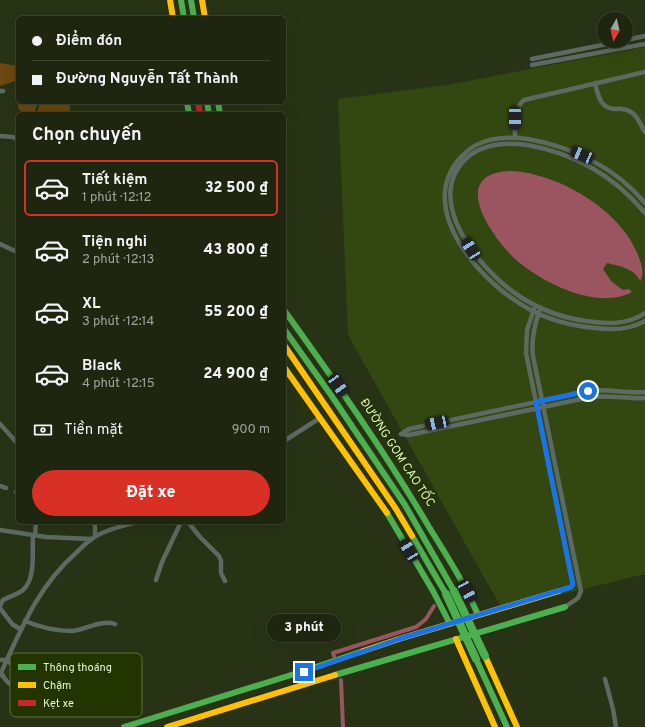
<!DOCTYPE html>
<html lang="vi">
<head>
<meta charset="utf-8">
<style>
	:root { --surface:#1e2610; --page:#2b321e; --text:#f1f3f6; --muted:#a1a59f; --line:#3c4330; --accent:#d93025 }
	body { margin:0; font-family:Overpass,sans-serif; background:var(--page); color:var(--text); height:100vh; display:flex; flex-direction:column; font-size:15px; white-space:nowrap }
	* { box-sizing:border-box; margin:0 }
	p { font-size:13px; color:var(--muted) }
	.icon { flex:none; width:22px; height:22px; fill:none; stroke:currentColor; stroke-width:2; stroke-linecap:round; stroke-linejoin:round }
	.map { position:relative; flex:1; overflow:hidden }
	.panel { position:absolute; left:16px; top:112px; width:270px; height:412px; display:flex; flex-direction:column; background:var(--surface); border-radius:6px; box-shadow:0 4px 16px #0002,0 0 0 1px var(--line) }
	.panel>* { flex:none }
	.top-card { position:absolute; left:16px; top:16px; width:270px; height:88px; border-radius:6px; box-shadow:0 4px 16px #0002,0 0 0 1px var(--line); display:grid; align-content:center; height:88px; padding:0 16px; background:var(--surface) }
	.needle { width:26px; rotate:188deg }
	.tools { position:absolute; left:597px; top:12px; display:grid; gap:8px }
	.tools a { display:grid; place-items:center; width:36px; height:36px; border-radius:50%; background:var(--surface); box-shadow:0 4px 16px #0002,0 0 0 1px var(--line); font-size:20px }
	.end { position:absolute; width:18px; height:18px; margin:-9px; border:5px solid #1a73e8; background:#fff; box-shadow:0 0 0 2px #fff }
	.from { border-radius:50% }
	.bubble { position:absolute; height:28px; border-radius:14px; background:var(--surface); box-shadow:0 4px 16px #0002,0 0 0 1px var(--line); font-size:13px; font-weight:800; line-height:28px; text-align:center }
	.car { position:absolute; width:12px; height:24px; margin:-12px -6px; border-radius:5px; box-shadow:0 0 3px 1px #0007; background:linear-gradient(#222 24%,#8ab4d8 0 40%,#222 0 76%,#8ab4d8 0 86%,#222 0) }
	.top-card b { display:flex; align-items:center; gap:14px; height:38px; font-size:15px }
	.top-card b+b { border-top:1px solid var(--line) }
	.top-card i { width:10px; height:10px; background:var(--text) }
	ul { padding:0; list-style:none }
	li { display:flex; align-items:center; gap:12px; height:56px; margin:0 8px 6px; padding:0 8px; border:2px solid transparent; border-radius:6px }
	li div { flex:1 }
	li b { display:block; font-size:15px }
	li em { font-style:normal; font-weight:800 }
	li.current { border-color:var(--accent) }
	li>.icon { width:36px; height:36px; stroke-width:1.5 }
	h2 { padding:0 16px; font-size:18px; line-height:48px }
	.pay { display:flex; align-items:center; gap:10px; height:44px; padding:0 16px; font-size:15px }
	.pay p { margin-inline-start:auto }
	.action { display:flex; gap:8px; margin-top:auto; padding:8px 16px }
	.action a { flex:1; height:46px; border-radius:24px; background:var(--accent); color:#fff; font-size:16px; font-weight:800; line-height:46px; text-align:center }
	.map>svg:first-child { display:block }
	.built { fill:#334710 }
	.green { fill:#6d4810 }
	.water { fill:#9b5561 }
	.lines { fill:none; stroke-linecap:round; stroke-linejoin:round }
	.canal { stroke:#9b5561; stroke-width:4 }
	.street { stroke:#5d6a61; stroke-width:4.5 }
	.fast { stroke:#4caf50; stroke-width:6 }
	.slow { stroke:#ffc107; stroke-width:6 }
	.jam { stroke:#c62828; stroke-width:6 }
	.fast-bridge { stroke:#4caf50; stroke-width:8 }
	.route { stroke:#1a73e8; stroke-width:5 }
	.labels { text-anchor:middle; dominant-baseline:central; stroke-width:3.5; stroke-linejoin:round; paint-order:stroke }
	.street-label { font-size:12px; fill:#e6f6d3; stroke:#223500 }
	.key { fill:#223500; stroke:#5d6f3f; stroke-width:1 }
	.key-label { font-size:11px; fill:#e6f6d3 }
</style>
</head>
<body>
<div class="map">
<svg width="645" height="727" viewBox="0 0 645 727">
	<rect width="100%" height="100%" fill="#283316"/>
	<path class="built" d="M 645,47 L 645,574 L 502,609 L 348,335 L 338,99 L 447,85 Z"/>
	<path class="green" d="M 0,63 L 18,66 L 18,78 L 15,81 L 0,86 Z
		M 18,95 L 18,102 L 38,102 L 34,114 L 23,114 L 19,109 L 15,97 Z
		M 40,102 L 71,102 L 69,114 L 37,114 Z"/>
	<path class="water" d="M 511,171 C 558,173 621,210 638,255 C 641,263 645,273 640,281 C 635,269 620,266 607,263 L 603,269 L 611,281 L 623,290 L 629,289 L 632,292 C 598,311 539,282 513,257 C 490,234 448,173 511,171 Z"/>
	<g class="lines">
		<path class="canal" d="M 334,656 L 333,653 L 416,627 L 426,619 L 434,606
			M 341,680 L 343,727"/>
		<path class="street" d="M 626,40 L 645,36
			M 532,59 L 622,41
			M 532,65 L 645,44
			M 595,83 C 598,95 600,109 616,109 C 622,108 626,109 631,112 C 639,117 640,125 645,132
			M 0,91 L 3,91
			M 0,136 L 13,137 L 18,140
			M 515,138 C 515,124 513,109 524,100 L 645,72
			M 645,203 C 616,168 573,147 528,139 C 504,136 479,137 461,157 C 413,209 482,284 529,309 C 549,320 573,326 595,328 C 613,330 629,330 645,321
			M 645,213 C 614,176 574,153 527,145 C 506,142 486,143 469,156 C 419,198 481,271 519,296 C 539,309 562,318 586,321 C 607,324 627,325 645,313
			M 0,244 L 15,251 L 18,251
			M 534,309 L 527,330 L 526,353 L 573,584 L 571,587 L 559,591
			M 539,312 C 534,327 531,341 533,356 L 581,591 L 578,598 L 565,607
			M 0,424 L 18,444
			M 401,434 L 409,429 L 588,391 C 607,388 626,394 645,392
			M 401,434 L 409,435 L 591,397 C 609,395 627,399 645,398
			M 284,441 L 320,418
			M 0,486 L 6,488
			M 16,492 L 18,493
			M 94,522 L 95,527 L 95,536
			M 188,522 L 200,537 L 219,556 L 221,561 L 221,573 L 225,581
			M 0,530 L 46,537 L 91,539
			M 35,535 L 36,522
			M 156,580 L 162,562 L 181,522
			M 0,606 L 3,600 C 10,596 17,595 23,590 C 36,579 32,551 33,535
			M 0,608 L 12,624 L 20,629
			M 25,621 C 39,627 57,631 72,631 C 86,630 101,619 115,624
			M 0,660 L 7,660 L 11,664 L 37,666 L 68,688 L 84,691
			M 1,672 C 7,686 16,689 30,688
			M 0,675 C 21,629 38,586 77,552 C 83,546 89,540 96,536 C 108,529 123,526 137,522
			M 605,679 L 613,709 L 616,727"/>
		<path class="fast" d="M 181,0 L 184,18
			M 191,0 L 194,18
			M 187,102 L 189,114
			M 207,102 L 209,114
			M 218,102 L 220,114
			M 284,310 C 335,381 385,452 429,527 C 447,556 465,584 478,615
			M 284,329 L 331,395 L 405,505 L 454,591
			M 387,513 L 433,591 L 450,624
			M 412,536 L 446,594
			M 476,659 L 507,727
			M 335,675 L 565,607
			M 124,727 L 304,671 L 363,651"/>
		<path class="slow" d="M 170,0 L 173,18
			M 202,0 L 205,18
			M 284,345 L 396,509 L 412,536
			M 284,367 L 387,513
			M 456,639 L 495,727
			M 363,651 L 399,639 L 559,591
			M 485,656 L 517,727
			M 167,727 L 335,675"/>
		<path class="jam" d="M 198,102 L 200,114"/>
		<path class="fast-bridge" d="M 454,591 L 485,656
			M 446,594 L 476,659"/>
	</g>
	<g class="lines">
		<path class="route" d="M 304,672 L 399,639 L 571,587 L 573,584 L 572,580 L 536,402 L 588,391"/>
	</g>
	<g class="labels">
		<g class="street-label">
			<text transform="translate(397 453) rotate(57)">ĐƯỜNG GOM CAO TỐC</text>
		</g>
	</g>
	<rect x="10" y="653" width="132" height="64" rx="6" class="key"/>
	<rect x="18" y="664" width="18" height="6" fill="#4caf50"/>
	<rect x="18" y="682" width="18" height="6" fill="#ffc107"/>
	<rect x="18" y="700" width="18" height="6" fill="#c62828"/>
	<g class="key-label">
		<text x="43" y="671">Thông thoáng</text>
		<text x="43" y="689">Chậm</text>
		<text x="43" y="707">Kẹt xe</text>
	</g>
</svg>
<div class="tools">
<a><svg class="needle" viewBox="-14 -14 28 28"><path d="M0-13l5 13h-10z" fill="#e53935"/><path d="M0 13l5-13h-10z" fill="#a1a59f"/></svg></a>
</div>
<i class="end from" style="left:588px;top:391px"></i>
<i class="end" style="left:304px;top:672px"></i>
<div class="bubble" style="left:267px;top:614px;width:74px">3 phút</div>
<i class="car" style="left:515px;top:118px;rotate:180deg"></i>
<i class="car" style="left:582px;top:155px;rotate:293deg"></i>
<i class="car" style="left:471px;top:249px;rotate:328deg"></i>
<i class="car" style="left:338px;top:385px;rotate:144deg"></i>
<i class="car" style="left:437px;top:423px;rotate:258deg"></i>
<i class="car" style="left:409px;top:550px;rotate:329deg"></i>
<i class="car" style="left:467px;top:591px;rotate:151deg"></i>
<div class="top-card">
<b><i class="from"></i>Điểm đón</b>
<b><i></i>Đường Nguyễn Tất Thành</b>
</div>
<section class="panel">
<h2>Chọn chuyến</h2>
<ul>
<li class="current"><svg class="icon" aria-label="car" viewBox="0 0 24 24"><path d="M5 17H2v-5l4-1 3-4h7l3 4 3 1v5h-3M9 17h6M6 11h13"/><circle cx="7" cy="17" r="2"/><circle cx="17" cy="17" r="2"/></svg><div><b>Tiết kiệm</b><p>1 phút · 12:12</p></div><em>32 500 ₫</em></li>
<li><svg class="icon" aria-label="car" viewBox="0 0 24 24"><path d="M5 17H2v-5l4-1 3-4h7l3 4 3 1v5h-3M9 17h6M6 11h13"/><circle cx="7" cy="17" r="2"/><circle cx="17" cy="17" r="2"/></svg><div><b>Tiện nghi</b><p>2 phút · 12:13</p></div><em>43 800 ₫</em></li>
<li><svg class="icon" aria-label="car" viewBox="0 0 24 24"><path d="M5 17H2v-5l4-1 3-4h7l3 4 3 1v5h-3M9 17h6M6 11h13"/><circle cx="7" cy="17" r="2"/><circle cx="17" cy="17" r="2"/></svg><div><b>XL</b><p>3 phút · 12:14</p></div><em>55 200 ₫</em></li>
<li><svg class="icon" aria-label="car" viewBox="0 0 24 24"><path d="M5 17H2v-5l4-1 3-4h7l3 4 3 1v5h-3M9 17h6M6 11h13"/><circle cx="7" cy="17" r="2"/><circle cx="17" cy="17" r="2"/></svg><div><b>Black</b><p>4 phút · 12:15</p></div><em>24 900 ₫</em></li>
</ul>
<div class="pay"><svg class="icon" aria-label="cash" viewBox="0 0 24 24"><path d="M3 7h18v10H3z"/><circle cx="12" cy="12" r="2"/></svg>Tiền mặt<p>900 m</p></div>
<div class="action"><a>Đặt xe</a></div>
</section>
</div>
</body>
</html>
